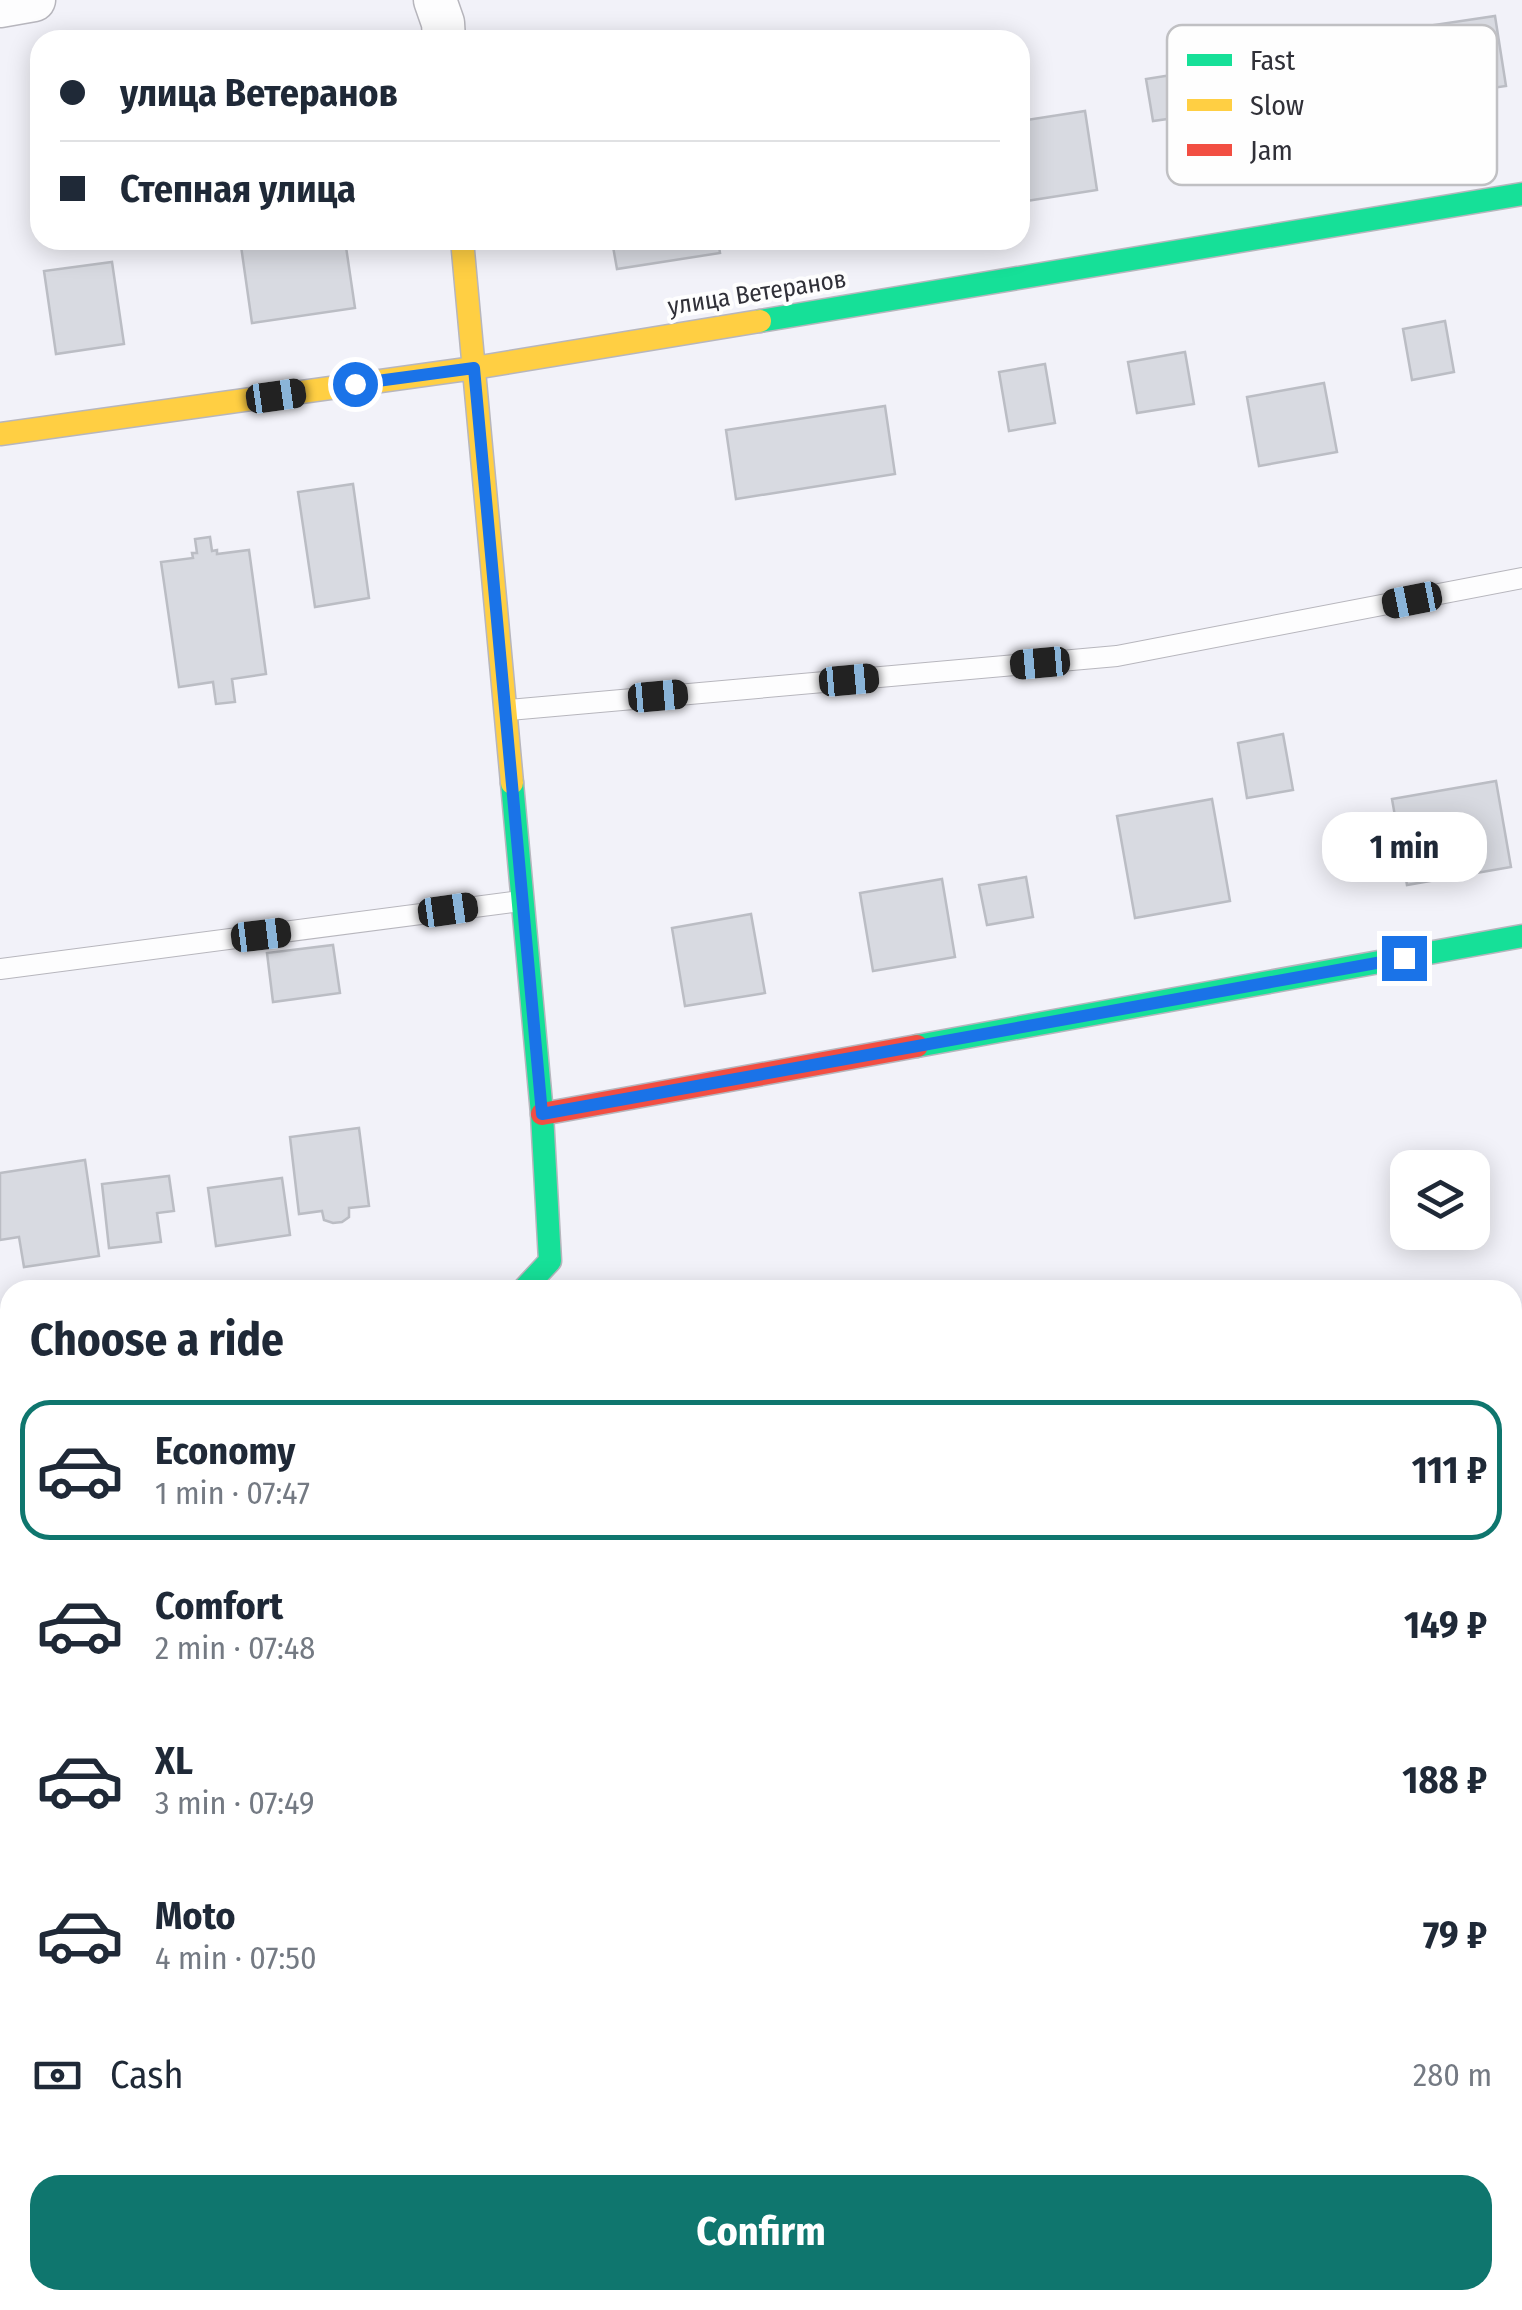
<!DOCTYPE html>
<html lang="en">
<head>
<meta charset="utf-8">
<style>
	:root { --surface:#fff; --page:#f6f6f7; --text:#1f2937; --muted:#747a83; --line:#e0e1e3; --accent:#0f766e }
	body { margin:0; font-family:"Fira Sans Condensed",sans-serif; background:var(--page); color:var(--text); height:100vh; display:flex; flex-direction:column; font-size:38px; white-space:nowrap }
	* { box-sizing:border-box; margin:0 }
	p { font-size:32px; color:var(--muted) }
	.icon { flex:none; width:55px; height:55px; fill:none; stroke:currentColor; stroke-width:2; stroke-linecap:round; stroke-linejoin:round }
	.map { position:relative; flex:1; overflow:hidden }
	.drawer { position:absolute; left:0px; top:1280px; width:1522px; height:1030px; display:flex; flex-direction:column; background:var(--surface); border-radius:30px 30px 0 0; box-shadow:0 5px 25px #0003 }
	.drawer>* { flex:none }
	.top-card { position:absolute; left:30px; top:30px; width:1000px; height:220px; border-radius:30px; box-shadow:0 5px 25px #0003; display:grid; align-content:center; height:220px; padding:0 30px; background:var(--surface) }
	.fabs { position:absolute; left:1390px; top:1150px; display:grid; gap:20px }
	.fabs a { display:grid; place-items:center; width:100px; height:100px; border-radius:20px; background:var(--surface); box-shadow:0 5px 25px #0003; font-size:50px }
	.end { position:absolute; width:45px; height:45px; margin:-22px; border:12px solid #1a73e8; background:#fff; box-shadow:0 0 0 5px #fff }
	.from { border-radius:50% }
	.bubble { position:absolute; height:70px; border-radius:30px; background:var(--surface); box-shadow:0 5px 25px #0003; font-size:32px; font-weight:700; line-height:70px; text-align:center }
	.car { position:absolute; width:30px; height:60px; margin:-30px -15px; border-radius:12px; box-shadow:0 0 8px 2px #0007; background:linear-gradient(#222 24%,#8ab4d8 0 40%,#222 0 76%,#8ab4d8 0 86%,#222 0) }
	.top-card b { display:flex; align-items:center; gap:35px; height:95px; font-size:38px }
	.top-card b+b { border-top:2px solid var(--line) }
	.top-card i { width:25px; height:25px; background:var(--text) }
	ul { padding:0; list-style:none }
	li { display:flex; align-items:center; gap:30px; height:140px; margin:0 20px 15px; padding:0 10px; border:5px solid transparent; border-radius:30px }
	li div { flex:1 }
	li b { display:block; font-size:38px }
	li em { font-style:normal; font-weight:700 }
	li.active { border-color:var(--accent) }
	li>.icon { width:90px; height:90px; stroke-width:1.5 }
	h2 { padding:0 30px; font-size:45px; line-height:120px }
	.pay { display:flex; align-items:center; gap:25px; height:110px; padding:0 30px; font-size:38px }
	.pay p { margin-inline-start:auto }
	.action { display:flex; gap:20px; margin-top:auto; padding:20px 30px }
	.action a { flex:1; height:115px; border-radius:30px; background:var(--accent); color:#fff; font-size:40px; font-weight:700; line-height:115px; text-align:center }
	.map>svg:first-child { display:block }
	.building { fill:#d8dae1; stroke:#bbbdc4; stroke-width:2.5 }
	.lines { fill:none; stroke-linecap:round; stroke-linejoin:round }
	.lane-casing { stroke:#b7b6bd; stroke-width:22 }
	.street-casing { stroke:#b7b6bd; stroke-width:45 }
	.fast-casing { stroke:#b7b6bd; stroke-width:25 }
	.slow-casing { stroke:#b7b6bd; stroke-width:25 }
	.jam-casing { stroke:#b7b6bd; stroke-width:25 }
	.path { stroke:#d8d8da; stroke-width:6; stroke-dasharray:5 8; stroke-linecap:butt }
	.lane { stroke:#fdfdfe; stroke-width:20 }
	.street { stroke:#fdfdfe; stroke-width:42 }
	.fast { stroke:#16e098; stroke-width:22 }
	.slow { stroke:#ffcf43; stroke-width:22 }
	.jam { stroke:#f24e42; stroke-width:22 }
	.route { stroke:#1a73e8; stroke-width:12 }
	.labels { text-anchor:middle; dominant-baseline:central; stroke-width:8; stroke-linejoin:round; paint-order:stroke }
	.street-label { font-size:25px; fill:#303038; stroke:#fefefe }
	.key { fill:#fefefe; stroke:#c0c0c3; stroke-width:2.5 }
	.key-label { font-size:28px; fill:#303038 }
</style>
</head>
<body>
<div class="map">
<svg width="1522" height="2310" viewBox="0 0 1522 2310">
	<rect width="100%" height="100%" fill="#f2f2f9"/>
	<path class="building" d="M 1495,16 L 1506,86 L 1444,95 L 1434,25 Z
		M 1197,71 L 1203,114 L 1153,121 L 1146,79 Z
		M 1085,111 L 1097,190 L 1020,202 L 1020,121 Z
		M 282,240 L 345,240 L 355,308 L 252,323 L 241,246 Z
		M 571,240 L 718,240 L 720,253 L 617,269 L 612,241 L 572,247 Z
		M 112,262 L 124,344 L 56,354 L 44,271 Z
		M 1445,321 L 1454,372 L 1412,380 L 1403,329 Z
		M 1185,352 L 1194,404 L 1137,413 L 1128,362 Z
		M 1045,364 L 1055,423 L 1009,431 L 999,372 Z
		M 1324,383 L 1337,452 L 1259,466 L 1247,397 Z
		M 885,406 L 895,474 L 736,499 L 726,430 Z
		M 353,484 L 369,598 L 315,607 L 298,492 Z
		M 210,537 L 212,551 L 217,550 L 217,554 L 249,550 L 266,674 L 232,679 L 235,702 L 216,704 L 213,682 L 179,687 L 161,562 L 193,558 L 192,553 L 197,553 L 195,539 Z
		M 1283,734 L 1293,790 L 1247,798 L 1238,743 Z
		M 1496,781 L 1511,867 L 1407,885 L 1392,799 Z
		M 1212,799 L 1230,901 L 1135,918 L 1117,816 Z
		M 1026,877 L 1033,917 L 987,925 L 979,885 Z
		M 942,879 L 955,957 L 873,971 L 860,893 Z
		M 751,914 L 765,993 L 685,1006 L 672,928 Z
		M 333,945 L 340,993 L 273,1002 L 267,953 Z
		M 359,1128 L 369,1206 L 349,1208 L 349,1217 L 342,1222 L 333,1223 L 324,1220 L 322,1211 L 299,1214 L 290,1137 Z
		M 85,1160 L 99,1256 L 24,1267 L 19,1237 L 0,1240 L 0,1173 Z
		M 169,1176 L 174,1211 L 157,1213 L 161,1242 L 109,1248 L 102,1184 Z
		M 282,1178 L 290,1235 L 216,1246 L 208,1188 Z
		M 10,1444 L 10,1538 L 0,1539 L 0,1446 Z"/>
	<g class="lines">
		<defs>
			<path id="lane" d="M 509,710 L 1117,656 L 1522,578
				M 0,969 L 520,901"/>
			<path id="street" d="M 435,0 L 443,23 L 444,40
				M 0,6 L 34,0
				M 0,1358 L 10,1357"/>
			<path id="fast" d="M 760,321 L 1522,194
				M 512,783 L 542,1114 L 550,1261 L 523,1290
				M 917,1046 L 1522,936"/>
			<path id="slow" d="M 462,240 L 512,783
				M 0,434 L 474,368 L 760,321"/>
			<path id="jam" d="M 542,1114 L 917,1046"/>
		</defs>
		<use href="#lane" class="lane-casing"/>
		<use href="#street" class="street-casing"/>
		<use href="#fast" class="fast-casing"/>
		<use href="#slow" class="slow-casing"/>
		<use href="#jam" class="jam-casing"/>
		<path class="path" d="M 345,2310 L 352,2300"/>
		<use href="#lane" class="lane"/>
		<use href="#street" class="street"/>
		<use href="#fast" class="fast"/>
		<use href="#slow" class="slow"/>
		<use href="#jam" class="jam"/>
	</g>
	<g class="lines">
		<path class="route" d="M 355,384 L 474,368 L 542,1114 L 1404,958"/>
	</g>
	<g class="labels">
		<g class="street-label">
			<text transform="translate(757 293) rotate(-9)">улица Ветеранов</text>
		</g>
	</g>
	<rect x="1167" y="25" width="330" height="160" rx="15" class="key"/>
	<rect x="1187" y="54" width="45" height="12" fill="#16e098"/>
	<rect x="1187" y="99" width="45" height="12" fill="#ffcf43"/>
	<rect x="1187" y="144" width="45" height="12" fill="#f24e42"/>
	<g class="key-label">
		<text x="1250" y="70">Fast</text>
		<text x="1250" y="115">Slow</text>
		<text x="1250" y="160">Jam</text>
	</g>
</svg>
<div class="fabs">
<a><svg class="icon" aria-label="layers" viewBox="0 0 24 24"><path d="M12 4l9 5-9 5-9-5zM3 14l9 5 9-5"/></svg></a>
</div>
<i class="end from" style="left:355px;top:384px"></i>
<i class="end" style="left:1404px;top:958px"></i>
<div class="bubble" style="left:1322px;top:812px;width:165px">1 min</div>
<i class="car" style="left:276px;top:396px;rotate:82deg"></i>
<i class="car" style="left:1412px;top:600px;rotate:259deg"></i>
<i class="car" style="left:1040px;top:663px;rotate:265deg"></i>
<i class="car" style="left:849px;top:680px;rotate:85deg"></i>
<i class="car" style="left:658px;top:696px;rotate:85deg"></i>
<i class="car" style="left:448px;top:910px;rotate:82deg"></i>
<i class="car" style="left:261px;top:935px;rotate:83deg"></i>
<div class="top-card">
<b><i class="from"></i>улица Ветеранов</b>
<b><i></i>Степная улица</b>
</div>
<section class="drawer">
<h2>Choose a ride</h2>
<ul>
<li class="active"><svg class="icon" aria-label="car" viewBox="0 0 24 24"><path d="M5 17H2v-5l4-1 3-4h7l3 4 3 1v5h-3M9 17h6M6 11h13"/><circle cx="7" cy="17" r="2"/><circle cx="17" cy="17" r="2"/></svg><div><b>Economy</b><p>1 min · 07:47</p></div><em>111 ₽</em></li>
<li><svg class="icon" aria-label="car" viewBox="0 0 24 24"><path d="M5 17H2v-5l4-1 3-4h7l3 4 3 1v5h-3M9 17h6M6 11h13"/><circle cx="7" cy="17" r="2"/><circle cx="17" cy="17" r="2"/></svg><div><b>Comfort</b><p>2 min · 07:48</p></div><em>149 ₽</em></li>
<li><svg class="icon" aria-label="car" viewBox="0 0 24 24"><path d="M5 17H2v-5l4-1 3-4h7l3 4 3 1v5h-3M9 17h6M6 11h13"/><circle cx="7" cy="17" r="2"/><circle cx="17" cy="17" r="2"/></svg><div><b>XL</b><p>3 min · 07:49</p></div><em>188 ₽</em></li>
<li><svg class="icon" aria-label="car" viewBox="0 0 24 24"><path d="M5 17H2v-5l4-1 3-4h7l3 4 3 1v5h-3M9 17h6M6 11h13"/><circle cx="7" cy="17" r="2"/><circle cx="17" cy="17" r="2"/></svg><div><b>Moto</b><p>4 min · 07:50</p></div><em>79 ₽</em></li>
</ul>
<div class="pay"><svg class="icon" aria-label="cash" viewBox="0 0 24 24"><path d="M3 7h18v10H3z"/><circle cx="12" cy="12" r="2"/></svg>Cash<p>280 m</p></div>
<div class="action"><a>Confirm</a></div>
</section>
</div>
</body>
</html>
